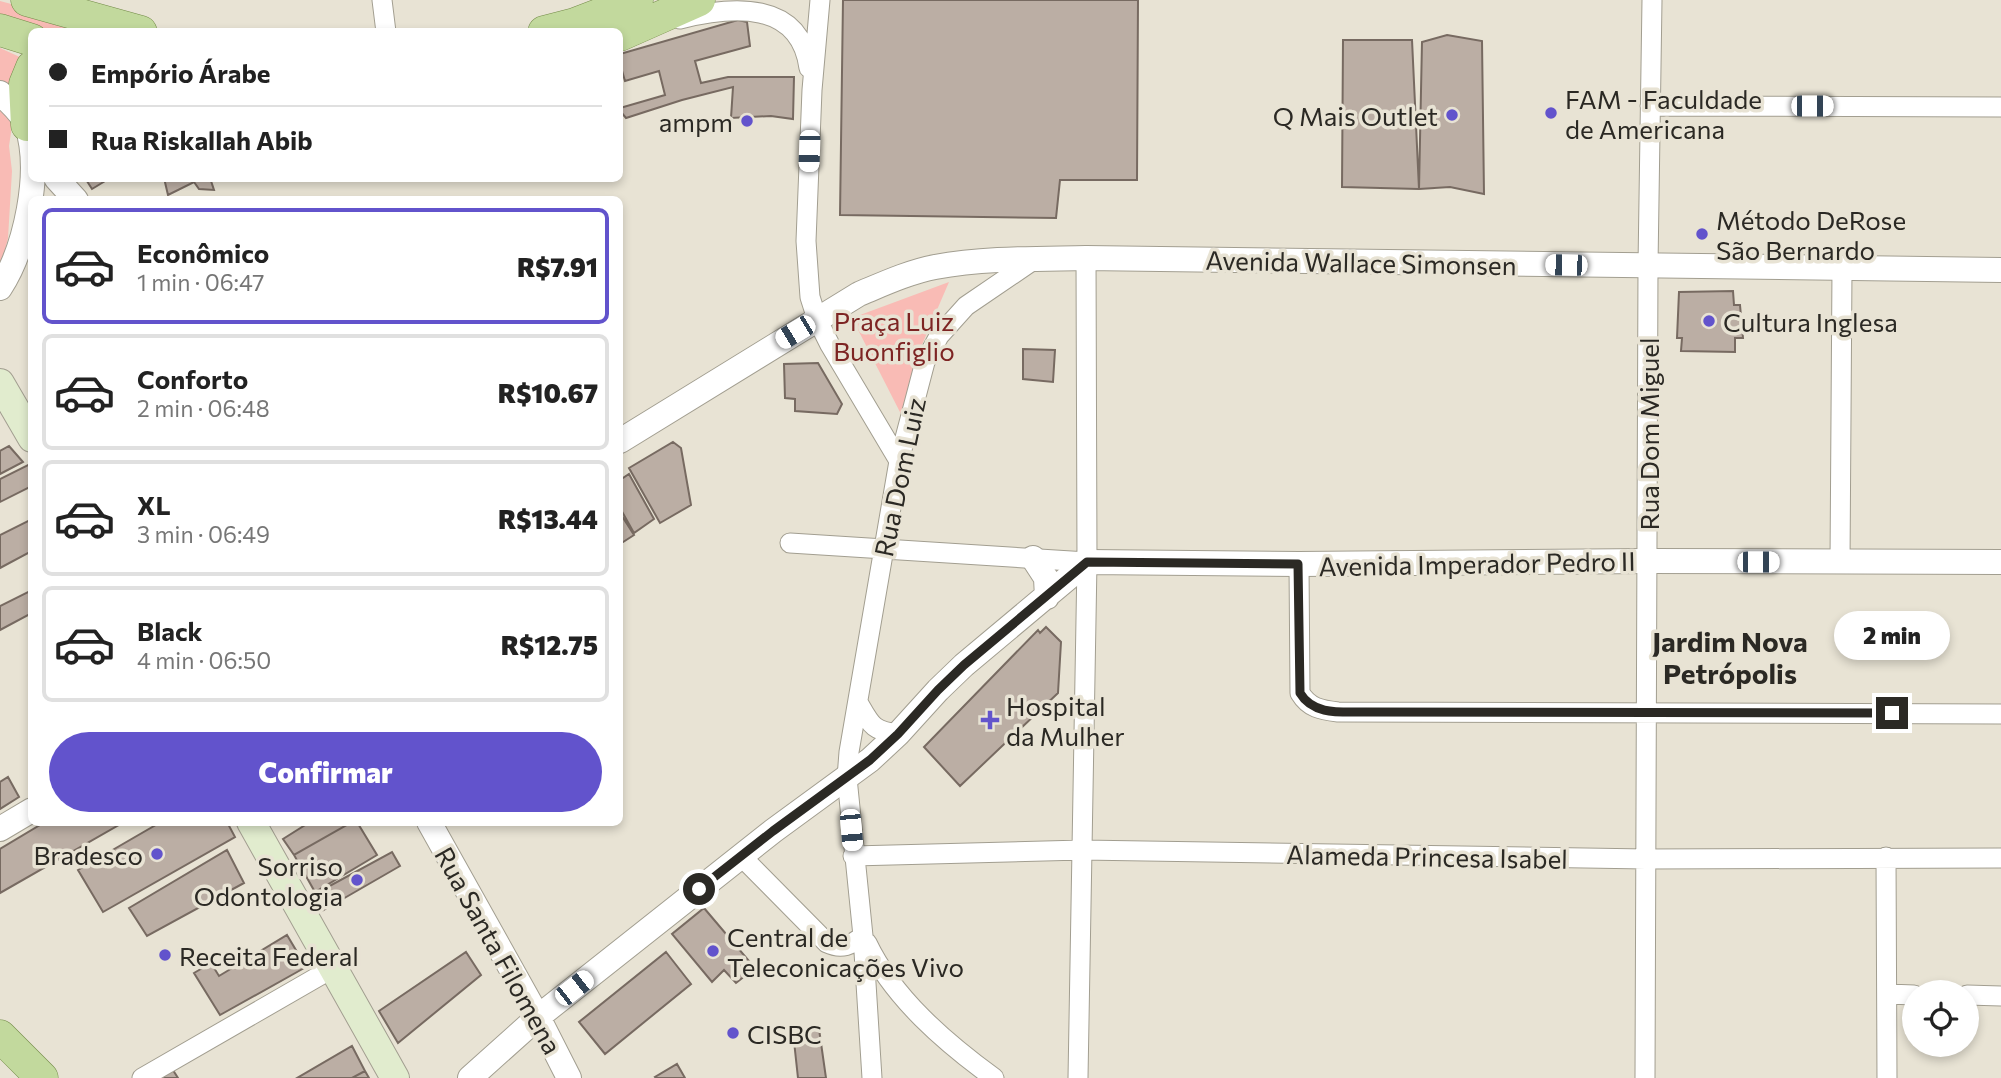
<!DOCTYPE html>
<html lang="pt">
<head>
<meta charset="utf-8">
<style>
	:root { --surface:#fff; --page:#f2f2f2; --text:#222; --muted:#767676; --line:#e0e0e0; --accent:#6253cc }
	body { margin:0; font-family:Commissioner,sans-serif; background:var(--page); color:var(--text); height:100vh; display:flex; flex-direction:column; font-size:26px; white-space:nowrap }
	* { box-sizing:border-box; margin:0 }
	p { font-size:23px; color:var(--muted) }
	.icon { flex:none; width:38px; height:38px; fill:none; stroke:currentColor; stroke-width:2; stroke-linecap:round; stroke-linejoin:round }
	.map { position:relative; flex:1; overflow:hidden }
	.drawer { position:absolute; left:28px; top:196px; width:595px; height:630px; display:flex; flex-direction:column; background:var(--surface); border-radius:10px; box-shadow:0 4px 10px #0003 }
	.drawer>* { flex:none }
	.banner { position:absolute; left:28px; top:28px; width:595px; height:154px; border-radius:10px; box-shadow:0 4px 10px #0003; display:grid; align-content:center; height:154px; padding:0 21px; background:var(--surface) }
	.tools { position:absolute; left:1902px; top:980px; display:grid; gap:14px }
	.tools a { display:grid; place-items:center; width:77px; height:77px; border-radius:50%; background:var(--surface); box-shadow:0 4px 10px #0003; font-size:35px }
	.end { position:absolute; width:32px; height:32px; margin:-16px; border:9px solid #2b2924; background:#fff; box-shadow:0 0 0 4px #fff }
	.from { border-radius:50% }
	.bubble { position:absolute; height:49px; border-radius:24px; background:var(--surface); box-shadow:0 4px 10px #0003; font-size:23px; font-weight:800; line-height:49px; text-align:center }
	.car { position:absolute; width:21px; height:42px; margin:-21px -10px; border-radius:9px; box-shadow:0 0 5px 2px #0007; background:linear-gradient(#fff 24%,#345 0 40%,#fff 0 76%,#345 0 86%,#fff 0) }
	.banner b { display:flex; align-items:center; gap:24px; height:66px; font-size:26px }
	.banner b+b { border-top:2px solid var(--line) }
	.banner i { width:18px; height:18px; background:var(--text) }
	ul { padding:12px 0 0; list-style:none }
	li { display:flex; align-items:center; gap:21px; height:116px; margin:0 14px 10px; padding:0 7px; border:4px solid var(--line); border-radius:10px }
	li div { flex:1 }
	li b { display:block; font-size:26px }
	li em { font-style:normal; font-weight:800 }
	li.on { border-color:var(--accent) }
	li>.icon { width:63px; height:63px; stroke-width:1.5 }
	.button { display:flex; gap:14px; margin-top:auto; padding:14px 21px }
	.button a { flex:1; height:80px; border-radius:42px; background:var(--accent); color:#fff; font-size:28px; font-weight:800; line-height:80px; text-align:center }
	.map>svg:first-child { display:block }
	.green { fill:#f9bbb5 }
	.building { fill:#bbaea4; stroke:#776a61; stroke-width:2 }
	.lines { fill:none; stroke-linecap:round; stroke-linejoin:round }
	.minor-casing { stroke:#a29e90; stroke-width:21 }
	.tertiary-casing { stroke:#a29e90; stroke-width:26 }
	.secondary-casing { stroke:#a29e90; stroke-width:30 }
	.primary-casing { stroke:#738b48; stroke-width:33 }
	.minor { stroke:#fff; stroke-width:19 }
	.tertiary { stroke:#fff; stroke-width:24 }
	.secondary { stroke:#e1ecce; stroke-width:28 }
	.primary { stroke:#c2d99d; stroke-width:32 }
	.route { stroke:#2b2924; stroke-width:9 }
	.poi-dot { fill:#6253cc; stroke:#e8e3d4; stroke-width:2.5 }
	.labels { text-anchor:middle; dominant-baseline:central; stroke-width:7; stroke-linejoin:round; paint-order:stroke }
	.poi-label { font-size:26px; fill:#2b2924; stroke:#e8e3d4; text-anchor:start }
	.street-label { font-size:26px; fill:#2b2924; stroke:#e8e3d4 }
	.park-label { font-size:26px; fill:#7d2423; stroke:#e8e3d4 }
	.neighbourhood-label { font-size:28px; font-weight:bold; fill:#2b2924; stroke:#e8e3d4 }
</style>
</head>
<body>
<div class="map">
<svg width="2001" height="1078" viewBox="0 0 2001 1078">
	<rect width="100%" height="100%" fill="#e8e3d4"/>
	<path class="green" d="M 0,1 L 112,31 L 51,32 L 0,16 Z
		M 0,48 L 22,58 L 9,146 L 12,171 L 8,238 L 0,271 Z
		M 949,282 L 921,347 L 903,418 L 852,318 Z"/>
	<path class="building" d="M 843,0 L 1138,0 L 1137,180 L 1060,180 L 1056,218 L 840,215 Z
		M 738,20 L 747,22 L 750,46 L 695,61 L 701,83 L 728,77 L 794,77 L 793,119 L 771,116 L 731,118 L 733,87 L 682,100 L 626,118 L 620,111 L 620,108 L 665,95 L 659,71 L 625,81 L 620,64 L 620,54 Z
		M 1447,35 L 1482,41 L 1484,194 L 1450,187 L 1419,189 L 1422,42 Z
		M 1343,40 L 1412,40 L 1419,189 L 1342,187 Z
		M 85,178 L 110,178 L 92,189 Z
		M 164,178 L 210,178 L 214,190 L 199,189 L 194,182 L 168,195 Z
		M 1733,291 L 1734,305 L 1740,305 L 1743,338 L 1735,338 L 1735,352 L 1681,351 L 1682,338 L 1677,338 L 1679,292 Z
		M 1023,349 L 1055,350 L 1053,382 L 1023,379 Z
		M 818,363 L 842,404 L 837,414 L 795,411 L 795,399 L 785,398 L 784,364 Z
		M 673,442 L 681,448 L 691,505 L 660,523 L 629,468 Z
		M 9,446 L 23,462 L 0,474 L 0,451 Z
		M 32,463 L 32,486 L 0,502 L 0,479 Z
		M 629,474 L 654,519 L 634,533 L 620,508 L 620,480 Z
		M 620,513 L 634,535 L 620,544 Z
		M 32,519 L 32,551 L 0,568 L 0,535 Z
		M 32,590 L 32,613 L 0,630 L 0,606 Z
		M 1046,627 L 1061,642 L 1058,693 L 960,786 L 924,747 L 1038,630 L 1040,633 Z
		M 8,777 L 19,797 L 0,809 L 0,782 Z
		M 45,822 L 124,822 L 0,893 L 0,849 Z
		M 161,822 L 227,822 L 235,837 L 103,912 L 78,870 Z
		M 310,822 L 352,822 L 294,855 L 283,839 Z
		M 352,822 L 357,822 L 377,855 L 315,892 L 294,855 Z
		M 227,850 L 244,883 L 147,936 L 129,908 Z
		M 392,852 L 400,866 L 322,911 L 313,895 Z
		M 704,908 L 755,968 L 736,983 L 724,970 L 712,982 L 672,934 Z
		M 287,935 L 306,967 L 220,1015 L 194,973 L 211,963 L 219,976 Z
		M 466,952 L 481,975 L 398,1043 L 379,1011 Z
		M 666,952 L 691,984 L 605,1054 L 579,1022 Z
		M 819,1029 L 826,1078 L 798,1078 L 793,1032 Z
		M 352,1046 L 365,1071 L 352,1078 L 297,1078 Z
		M 677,1064 L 685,1078 L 656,1078 L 655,1077 Z
		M 171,1067 L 178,1078 L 151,1078 Z
		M 365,1071 L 369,1078 L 352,1078 Z"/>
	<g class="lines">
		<defs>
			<path id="minor" d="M 382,0 L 386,32
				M 820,0 L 812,90 L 806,241 L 810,297 L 817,319 L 830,345 L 899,461
				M 680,19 C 732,6 800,0 809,68
				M 1650,106 L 2001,107
				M 790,543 L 1087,562
				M 1840,563 L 1842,269
				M 1299,564 L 1300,693 C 1309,708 1321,710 1338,712 L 2001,714
				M 859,704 C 871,725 873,731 898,734
				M 741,856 L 827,943 C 842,950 851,945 863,936
				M 853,856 L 1082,850 L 1646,859 L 2001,858
				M 1886,857 L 1887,1078
				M 867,943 C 893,998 946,1043 994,1078
				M 1888,994 L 1914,995
				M 1967,995 L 2001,996
				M 142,1078 L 333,968
				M 872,1078 L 863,936 L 847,778 L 849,752 L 899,461 L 925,362 L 939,336 L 966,306 L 1035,259
				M 1078,1078 L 1087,562 L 1086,258
				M 1645,1078 L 1648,266 L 1652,0"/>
			<path id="tertiary" d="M 0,93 C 10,103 23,113 27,126 C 42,172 26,248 0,288
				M 56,178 L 76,200
				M 620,441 L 859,294 C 883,284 909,272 935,267 C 985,258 1036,259 1086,258 L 2001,270
				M 1033,558 L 1046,578 L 1047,597
				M 429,822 L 538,1017 L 569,1078
				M 0,829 L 32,810
				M 470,1078 L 538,1017 L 773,831 L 870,760 L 898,734 L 938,690 L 964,665 L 1087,562 L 1299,564 L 1648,561 L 2001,562"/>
			<path id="secondary" d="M 0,383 L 32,438
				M 251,822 L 395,1078"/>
			<path id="primary" d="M 27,0 L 141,32
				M 0,30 L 32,40
				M 544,32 L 575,24 L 637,0
				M 620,35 L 699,0
				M 27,125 L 25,84 L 32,67
				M 0,1036 L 42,1078"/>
		</defs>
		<use href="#minor" class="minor-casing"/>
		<use href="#tertiary" class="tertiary-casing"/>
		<use href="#secondary" class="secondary-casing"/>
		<use href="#primary" class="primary-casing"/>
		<use href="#minor" class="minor"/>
		<use href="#tertiary" class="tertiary"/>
		<use href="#secondary" class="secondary"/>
		<use href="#primary" class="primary"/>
	</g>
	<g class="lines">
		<path class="route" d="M 699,889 L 773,831 L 870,760 L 898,734 L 938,690 L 964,665 L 1087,562 L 1298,564 L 1300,693 C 1313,715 1340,712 1364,712 L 1892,713"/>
	</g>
	<g class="poi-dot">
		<circle cx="1551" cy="113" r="7"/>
		<circle cx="1452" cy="115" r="7"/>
		<circle cx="747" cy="121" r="7"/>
		<circle cx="1702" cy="234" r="7"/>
		<circle cx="1709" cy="321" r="7"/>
		<path d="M986.5 709.5h7v7h7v7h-7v7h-7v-7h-7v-7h7z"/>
		<circle cx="157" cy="854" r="7"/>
		<circle cx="357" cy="880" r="7"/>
		<circle cx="713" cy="951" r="7"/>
		<circle cx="165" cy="955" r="7"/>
		<circle cx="733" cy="1033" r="7"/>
	</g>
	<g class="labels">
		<g class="poi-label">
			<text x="1565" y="98">FAM - Faculdade<tspan x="1565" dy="30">de Americana</tspan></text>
			<text x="1438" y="115" text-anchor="end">Q Mais Outlet</text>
			<text x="733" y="121" text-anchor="end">ampm</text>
			<text x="1716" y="219">Método DeRose<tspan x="1716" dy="30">São Bernardo</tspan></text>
			<text x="1723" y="321">Cultura Inglesa</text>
			<text x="1006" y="705">Hospital<tspan x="1006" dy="30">da Mulher</tspan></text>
			<text x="143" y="854" text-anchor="end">Bradesco</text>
			<text x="343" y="865" text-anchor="end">Sorriso<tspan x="343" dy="30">Odontologia</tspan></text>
			<text x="727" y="936">Central de<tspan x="727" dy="30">Teleconicações Vivo</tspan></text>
			<text x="179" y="955">Receita Federal</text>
			<text x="747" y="1033">CISBC</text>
		</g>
		<g class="street-label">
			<text transform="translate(1361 262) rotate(1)">Avenida Wallace Simonsen</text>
			<text transform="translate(1648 434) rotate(-90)">Rua Dom Miguel</text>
			<text transform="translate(899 477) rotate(-78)">Rua Dom Luiz</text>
			<text transform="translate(1477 563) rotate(-1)">Avenida Imperador Pedro II</text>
			<text transform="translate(1427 856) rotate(1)">Alameda Princesa Isabel</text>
			<text transform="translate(499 950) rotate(61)">Rua Santa Filomena</text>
		</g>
		<g class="park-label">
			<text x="894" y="320">Praça Luiz<tspan x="894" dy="30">Buonfiglio</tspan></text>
		</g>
		<g class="neighbourhood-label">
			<text x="1730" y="641">Jardim Nova<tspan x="1730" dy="32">Petrópolis</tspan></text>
		</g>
	</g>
</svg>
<div class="tools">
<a><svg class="icon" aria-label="locate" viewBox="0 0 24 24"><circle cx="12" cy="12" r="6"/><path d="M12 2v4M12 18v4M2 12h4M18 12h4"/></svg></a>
</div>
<i class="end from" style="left:699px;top:889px"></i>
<i class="end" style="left:1892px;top:713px"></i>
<div class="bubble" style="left:1834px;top:611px;width:116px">2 min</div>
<i class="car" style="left:1812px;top:106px;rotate:90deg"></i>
<i class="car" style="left:809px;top:151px;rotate:182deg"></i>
<i class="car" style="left:1566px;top:265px;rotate:271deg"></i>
<i class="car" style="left:795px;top:332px;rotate:239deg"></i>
<i class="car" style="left:1758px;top:562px;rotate:90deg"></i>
<i class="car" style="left:851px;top:830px;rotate:175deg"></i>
<i class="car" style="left:574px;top:988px;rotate:52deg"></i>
<div class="banner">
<b><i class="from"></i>Empório Árabe</b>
<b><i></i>Rua Riskallah Abib</b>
</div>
<section class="drawer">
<ul>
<li class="on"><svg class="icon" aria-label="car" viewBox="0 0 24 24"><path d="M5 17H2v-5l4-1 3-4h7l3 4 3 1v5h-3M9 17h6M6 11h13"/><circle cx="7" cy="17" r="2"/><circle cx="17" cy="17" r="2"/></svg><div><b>Econômico</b><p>1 min · 06:47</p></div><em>R$7.91</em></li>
<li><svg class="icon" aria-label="car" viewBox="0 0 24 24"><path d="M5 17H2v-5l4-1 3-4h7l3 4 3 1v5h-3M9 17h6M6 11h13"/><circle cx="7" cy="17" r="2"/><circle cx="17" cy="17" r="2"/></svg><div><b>Conforto</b><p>2 min · 06:48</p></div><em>R$10.67</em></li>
<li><svg class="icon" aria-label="car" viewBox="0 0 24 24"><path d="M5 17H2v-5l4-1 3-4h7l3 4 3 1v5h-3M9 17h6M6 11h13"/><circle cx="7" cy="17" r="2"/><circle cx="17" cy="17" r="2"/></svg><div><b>XL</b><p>3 min · 06:49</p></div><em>R$13.44</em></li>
<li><svg class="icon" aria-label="car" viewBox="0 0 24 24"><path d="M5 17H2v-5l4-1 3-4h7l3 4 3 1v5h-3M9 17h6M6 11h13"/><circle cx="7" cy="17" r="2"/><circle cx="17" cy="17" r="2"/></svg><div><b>Black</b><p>4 min · 06:50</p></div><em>R$12.75</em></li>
</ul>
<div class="button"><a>Confirmar</a></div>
</section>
</div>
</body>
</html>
